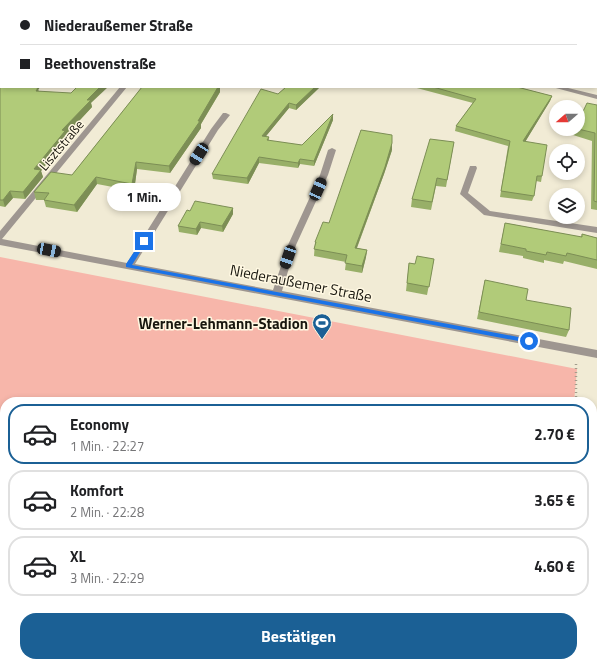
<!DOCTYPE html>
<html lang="de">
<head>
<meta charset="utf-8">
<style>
	:root { --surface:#fff; --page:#f2f2f2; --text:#202124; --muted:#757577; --line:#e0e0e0; --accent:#1b6095 }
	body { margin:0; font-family:"Titillium Web",sans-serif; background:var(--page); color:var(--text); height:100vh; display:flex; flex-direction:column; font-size:15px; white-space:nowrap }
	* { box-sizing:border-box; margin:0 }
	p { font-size:13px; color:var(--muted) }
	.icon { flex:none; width:22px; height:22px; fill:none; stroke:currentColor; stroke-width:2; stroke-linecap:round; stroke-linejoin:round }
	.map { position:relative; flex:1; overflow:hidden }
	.sheet { position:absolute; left:0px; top:397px; width:597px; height:270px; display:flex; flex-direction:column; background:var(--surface); border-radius:16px 16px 0 0; box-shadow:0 2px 6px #0003 }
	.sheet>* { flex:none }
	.banner { position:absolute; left:0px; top:0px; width:597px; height:88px; box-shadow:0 2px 6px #0003; display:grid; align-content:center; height:88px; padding:0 20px; background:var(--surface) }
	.needle { width:26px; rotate:250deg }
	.controls { position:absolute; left:549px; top:100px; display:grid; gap:8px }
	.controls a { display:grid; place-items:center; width:36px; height:36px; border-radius:50%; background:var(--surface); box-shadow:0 2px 6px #0003; font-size:20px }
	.end { position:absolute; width:18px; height:18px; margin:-9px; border:5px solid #1a73e8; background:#fff; box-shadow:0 0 0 2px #fff }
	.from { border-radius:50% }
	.bubble { position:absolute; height:28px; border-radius:14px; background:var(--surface); box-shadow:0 2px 6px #0003; font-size:13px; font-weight:700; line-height:28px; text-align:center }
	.car { position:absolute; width:12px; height:24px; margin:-12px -6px; border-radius:5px; box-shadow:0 0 3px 1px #0007; background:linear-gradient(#222 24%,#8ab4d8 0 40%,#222 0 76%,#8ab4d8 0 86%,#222 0) }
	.banner b { display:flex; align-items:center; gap:14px; height:38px; font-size:15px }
	.banner b+b { border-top:1px solid var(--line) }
	.banner i { width:10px; height:10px; background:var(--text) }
	ul { padding:7px 0 0; list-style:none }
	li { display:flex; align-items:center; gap:12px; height:60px; margin:0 8px 6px; padding:0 12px; border:2px solid var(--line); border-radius:16px }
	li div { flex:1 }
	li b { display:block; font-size:15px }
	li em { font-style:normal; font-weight:700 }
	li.current { border-color:var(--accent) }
	li>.icon { width:36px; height:36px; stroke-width:1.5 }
	.cta { display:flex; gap:8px; margin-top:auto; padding:8px 20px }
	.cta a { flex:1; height:46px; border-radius:16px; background:var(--accent); color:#fff; font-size:16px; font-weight:700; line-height:46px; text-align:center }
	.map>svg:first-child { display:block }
	.green { fill:#f7b6aa }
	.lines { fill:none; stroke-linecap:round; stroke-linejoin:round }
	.path-far1 { stroke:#a29d8c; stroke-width:2.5; stroke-dasharray:1 3; stroke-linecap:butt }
	.path { stroke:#a29d8c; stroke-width:3; stroke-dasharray:1.5 4; stroke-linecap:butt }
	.minor { fill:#9e9690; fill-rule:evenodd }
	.major { fill:#5f5247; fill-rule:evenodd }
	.wall { fill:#98af68 }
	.shaded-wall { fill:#7c8e55 }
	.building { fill:#b1cb79; stroke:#7c8e55 }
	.route { fill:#1a73e8 }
	.labels { text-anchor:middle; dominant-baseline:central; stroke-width:3; stroke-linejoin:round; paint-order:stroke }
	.far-street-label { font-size:13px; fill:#19170f; stroke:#fff8e2 }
	.street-label { font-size:15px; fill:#19170f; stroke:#fff8e2 }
	.poi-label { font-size:15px; font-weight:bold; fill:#19170f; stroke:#fff8e2; text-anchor:end }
</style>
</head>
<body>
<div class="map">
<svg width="597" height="667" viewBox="0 0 597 667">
	<rect width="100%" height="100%" fill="#f1ebd5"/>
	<path class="green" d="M 0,257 L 577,369 L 574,402 L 5,402 L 5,587 L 0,586 Z
		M 297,662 L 486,662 L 483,667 L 316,667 Z"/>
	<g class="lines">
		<path class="path-far1" d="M 576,364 L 576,402"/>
		<path class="path" d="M 501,667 L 503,662"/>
		<path class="minor" d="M 42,0 L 48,0 L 48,1 L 42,1 Z
			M 0,72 L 1,72 L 0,77 Z
			M 120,87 L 127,87 L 2,239 L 127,263 L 211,129 L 223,113 L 226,113 L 230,115 L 218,130 L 135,264 L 273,290 L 288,245 L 320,175 L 328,150 L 332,148 L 336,150 L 328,175 L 296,245 L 282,291 L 597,350 L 597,358 L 0,245 L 0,231 Z
			M 552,87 L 564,87 L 597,95 L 597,99 Z
			M 470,166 L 476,166 L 477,168 L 468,193 L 490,211 L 597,227 L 597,233 L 484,215 L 460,194 Z"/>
		<path class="major" d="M 21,0 L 27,0 L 27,1 L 21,1 Z
			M 0,45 L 1,45 L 0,50 Z"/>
	</g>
	<path class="wall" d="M 123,0 L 373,0 L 372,1 L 126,1 Z
		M 596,49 L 597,49 L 597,77 L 596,77 Z
		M 1,87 L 40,87 L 38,90 L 39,91 L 91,103 L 92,107 L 66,135 L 67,137 L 41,171 L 43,177 L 25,199 L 13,198 L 5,207 L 0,206 L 0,88 Z
		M 142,87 L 220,87 L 220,92 L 201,124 L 201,128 L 170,173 L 137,169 L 134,191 L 97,184 L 77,212 L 46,207 L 44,200 L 36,200 L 34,192 L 72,175 Z
		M 286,87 L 320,87 L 296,110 L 289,108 L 266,136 L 269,137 L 269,141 L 302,145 L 333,114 L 333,120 L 314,166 L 300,164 L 298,168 L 259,163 L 248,184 L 213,179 L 212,174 L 278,94 Z
		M 413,87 L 517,87 L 552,96 L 550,101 L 525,142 L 542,176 L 541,182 L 536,181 L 534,196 L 532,201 L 500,197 L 508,146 L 455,131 L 456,126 L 473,103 Z
		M 597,105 L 597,210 L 591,209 L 592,141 L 573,135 L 575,129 L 578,129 Z
		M 454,142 L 446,187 L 436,186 L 431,210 L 411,207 L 412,199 Z
		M 392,150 L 384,174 L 357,248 L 367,250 L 366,257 L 362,273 L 345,270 L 346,262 L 314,256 L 315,242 L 329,223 Z
		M 233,208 L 233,214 L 223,232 L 201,228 L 197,235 L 179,232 L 178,226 L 190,211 Z
		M 505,223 L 581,237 L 582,234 L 597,238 L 597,269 L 564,261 L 563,264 L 544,260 L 544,263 L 523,258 L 523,256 L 499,252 Z
		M 434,259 L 427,295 L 406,291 L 409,263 L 415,264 Z
		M 485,280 L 526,300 L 569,330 L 566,337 L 477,319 Z"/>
	<path class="shaded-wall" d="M 33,87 L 40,87 L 38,90 L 40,94 L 38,97 Z
		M 100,87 L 108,87 L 91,103 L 92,107 L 66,135 L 67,137 L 41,171 L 43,177 L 25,199 L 23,192 L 34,169 L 62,130 L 87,100 Z
		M 218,87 L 220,87 L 220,92 L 201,124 L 201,128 L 170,173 L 169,166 Z
		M 315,87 L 320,87 L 296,110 L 296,105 Z
		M 552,96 L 550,101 L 522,147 L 523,141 Z
		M 289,103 L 289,108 L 262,141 L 262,136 Z
		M 333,114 L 333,120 L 314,166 L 314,161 Z
		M 392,143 L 392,150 L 384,174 L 354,255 L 355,248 Z
		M 259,157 L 259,163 L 248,184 L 247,178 Z
		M 300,159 L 300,164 L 298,168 L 298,163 Z
		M 136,162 L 137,169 L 134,191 L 132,184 Z
		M 96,177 L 97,184 L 77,212 L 74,205 Z
		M 10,191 L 13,198 L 5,207 L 3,200 Z
		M 233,208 L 233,214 L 223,232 L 222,226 Z
		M 200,222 L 201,228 L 197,235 L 196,229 Z
		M 367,250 L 366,257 L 362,273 L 362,266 Z"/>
	<path class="building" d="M 140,0 L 368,0 L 367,1 L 144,1 Z
		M 596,16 L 597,17 L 597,41 L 596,43 Z
		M 596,49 L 597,49 L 597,69 L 596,69 Z
		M 1,87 L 33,87 L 38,88 L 36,91 L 71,93 L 77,87 L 100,87 L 87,100 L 91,100 L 62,130 L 65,131 L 34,169 L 41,170 L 23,192 L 10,191 L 3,200 L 0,200 L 0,88 Z
		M 142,87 L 218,87 L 198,121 L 200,121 L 169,166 L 136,162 L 132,184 L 96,177 L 74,205 L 44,200 L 49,193 L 34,192 L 51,172 L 72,175 Z
		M 286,87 L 315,87 L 296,105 L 289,103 L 262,136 L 269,137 L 267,140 L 302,145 L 333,114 L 314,161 L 300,159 L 298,163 L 259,157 L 247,178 L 212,174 L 261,89 L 278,94 Z
		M 433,87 L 517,87 L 552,96 L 523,141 L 547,145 L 542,176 L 537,176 L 534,196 L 501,191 L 510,141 L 456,126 L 476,99 Z
		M 587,103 L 597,105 L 597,202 L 594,201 L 595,133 L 578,129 L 578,122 Z
		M 361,130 L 392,135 L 392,143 L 385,167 L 355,248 L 367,250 L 362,266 L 345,263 L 347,255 L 314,249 L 316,242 L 315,242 L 323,222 L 329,223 Z
		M 430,139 L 454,142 L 447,180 L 437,178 L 432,202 L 412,199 Z
		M 195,201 L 233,208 L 222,226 L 200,222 L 196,229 L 178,226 L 187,210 L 190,211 Z
		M 505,223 L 582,237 L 582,234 L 597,238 L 597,260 L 567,253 L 566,256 L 547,252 L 546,255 L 526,251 L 526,249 L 501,244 Z
		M 417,256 L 434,259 L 429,287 L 407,283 L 409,263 L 415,264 Z
		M 485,280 L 528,289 L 526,300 L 571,308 L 569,330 L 479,312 Z"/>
	<path class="route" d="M 144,239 L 147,241 L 132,265 L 529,339 L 532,341 L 529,343 L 126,267 L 126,264 L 142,240 Z"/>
	<defs>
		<symbol id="stadium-pin" viewBox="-11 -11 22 30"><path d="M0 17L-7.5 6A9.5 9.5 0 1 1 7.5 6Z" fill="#1b6095" stroke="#fff8e2"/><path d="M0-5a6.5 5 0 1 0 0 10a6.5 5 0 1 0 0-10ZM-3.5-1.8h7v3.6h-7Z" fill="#fff"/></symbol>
	</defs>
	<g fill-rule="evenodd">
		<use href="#stadium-pin" x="311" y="312" width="22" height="30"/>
	</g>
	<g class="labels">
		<g class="far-street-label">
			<text transform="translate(61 145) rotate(-50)">Lisztstraße</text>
		</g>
		<g class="street-label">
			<text transform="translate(301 283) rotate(11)">Niederaußemer Straße</text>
		</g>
		<g class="poi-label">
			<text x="308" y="323">Werner-Lehmann-Stadion</text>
		</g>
	</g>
</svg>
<div class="controls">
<a><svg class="needle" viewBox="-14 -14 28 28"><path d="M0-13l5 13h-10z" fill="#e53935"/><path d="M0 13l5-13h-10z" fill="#757577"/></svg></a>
<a><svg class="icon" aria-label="locate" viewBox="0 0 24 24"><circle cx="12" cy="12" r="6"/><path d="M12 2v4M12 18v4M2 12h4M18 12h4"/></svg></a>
<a><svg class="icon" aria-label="layers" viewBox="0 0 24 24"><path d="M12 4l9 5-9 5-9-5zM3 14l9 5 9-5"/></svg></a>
</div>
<i class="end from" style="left:529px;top:341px"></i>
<i class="end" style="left:144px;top:241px"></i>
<div class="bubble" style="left:107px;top:183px;width:74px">1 Min.</div>
<i class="car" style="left:199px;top:154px;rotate:213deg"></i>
<i class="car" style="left:318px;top:189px;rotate:24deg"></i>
<i class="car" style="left:49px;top:250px;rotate:101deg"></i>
<i class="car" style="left:288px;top:257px;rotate:199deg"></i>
<div class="banner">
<b><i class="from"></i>Niederaußemer Straße</b>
<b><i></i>Beethovenstraße</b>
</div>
<section class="sheet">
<ul>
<li class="current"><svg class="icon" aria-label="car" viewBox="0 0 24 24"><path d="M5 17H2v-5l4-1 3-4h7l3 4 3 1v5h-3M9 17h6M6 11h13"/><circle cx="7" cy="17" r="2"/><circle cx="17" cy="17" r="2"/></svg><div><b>Economy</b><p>1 Min. · 22:27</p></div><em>2.70 €</em></li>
<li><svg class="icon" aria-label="car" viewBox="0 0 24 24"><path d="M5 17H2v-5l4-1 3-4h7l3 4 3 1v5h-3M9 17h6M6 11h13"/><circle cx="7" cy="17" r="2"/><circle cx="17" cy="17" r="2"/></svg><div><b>Komfort</b><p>2 Min. · 22:28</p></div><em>3.65 €</em></li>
<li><svg class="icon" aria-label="car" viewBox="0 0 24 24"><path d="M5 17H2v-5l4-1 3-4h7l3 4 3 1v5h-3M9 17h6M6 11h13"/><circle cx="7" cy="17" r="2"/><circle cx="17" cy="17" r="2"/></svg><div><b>XL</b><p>3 Min. · 22:29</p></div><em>4.60 €</em></li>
</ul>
<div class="cta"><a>Bestätigen</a></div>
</section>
</div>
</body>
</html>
